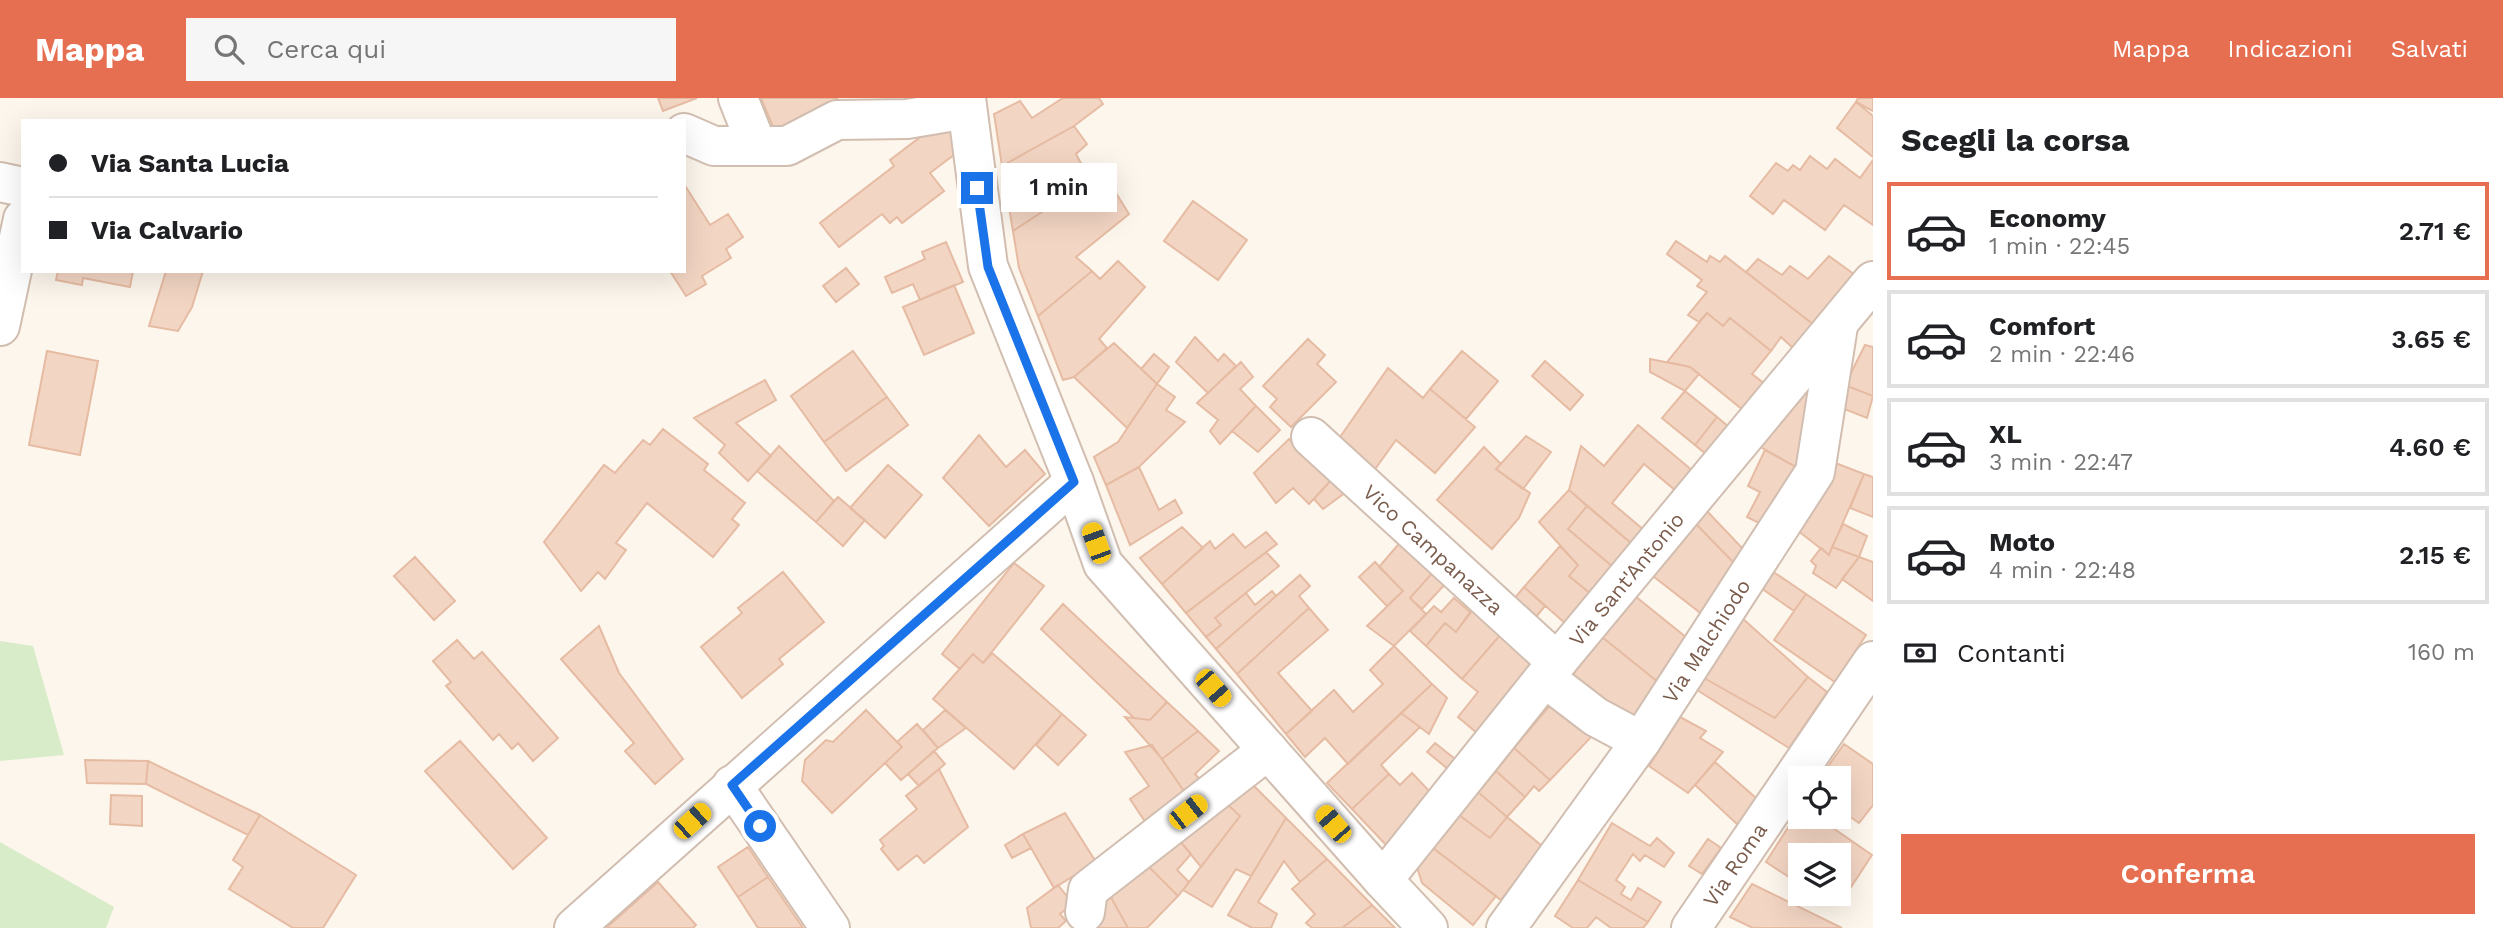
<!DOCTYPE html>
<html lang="it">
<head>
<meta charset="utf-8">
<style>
	:root { --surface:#fff; --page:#f6f6f6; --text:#202124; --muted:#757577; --line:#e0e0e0; --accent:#e76f51 }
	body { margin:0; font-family:"Work Sans",sans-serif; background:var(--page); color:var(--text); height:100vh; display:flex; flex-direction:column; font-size:26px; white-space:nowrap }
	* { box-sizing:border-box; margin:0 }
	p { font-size:23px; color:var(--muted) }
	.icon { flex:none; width:38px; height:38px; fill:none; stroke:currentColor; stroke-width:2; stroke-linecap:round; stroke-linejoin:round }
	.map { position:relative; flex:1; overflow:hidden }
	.sheet { display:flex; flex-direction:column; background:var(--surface); width:630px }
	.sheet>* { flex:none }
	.top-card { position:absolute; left:21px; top:21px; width:665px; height:154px; border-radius:0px; box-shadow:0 7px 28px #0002; display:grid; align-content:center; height:154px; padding:0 28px; background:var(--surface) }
	.buttons { position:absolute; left:1788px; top:668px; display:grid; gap:14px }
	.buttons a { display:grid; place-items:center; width:63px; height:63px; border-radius:0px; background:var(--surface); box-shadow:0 7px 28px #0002; font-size:35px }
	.end { position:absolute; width:32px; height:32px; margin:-16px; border:9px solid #1a73e8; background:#fff; box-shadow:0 0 0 4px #fff }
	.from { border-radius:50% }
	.bubble { position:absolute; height:49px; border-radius:0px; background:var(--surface); box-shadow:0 7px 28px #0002; font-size:23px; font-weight:600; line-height:49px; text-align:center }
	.car { position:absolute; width:21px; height:42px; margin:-21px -10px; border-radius:9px; box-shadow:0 0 5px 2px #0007; background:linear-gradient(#f5c518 24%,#345 0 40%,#f5c518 0 76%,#345 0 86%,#f5c518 0) }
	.top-card b { display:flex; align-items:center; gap:24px; height:66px; font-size:26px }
	.top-card b+b { border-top:2px solid var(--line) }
	.top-card i { width:18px; height:18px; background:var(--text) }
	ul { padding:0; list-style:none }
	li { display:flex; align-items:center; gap:21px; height:98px; margin:0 14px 10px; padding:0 14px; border:4px solid var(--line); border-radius:0px }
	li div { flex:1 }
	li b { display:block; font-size:26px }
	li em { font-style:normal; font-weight:600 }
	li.active { border-color:var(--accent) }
	li>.icon { width:63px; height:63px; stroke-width:1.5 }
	h2 { padding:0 28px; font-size:32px; line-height:84px }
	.pay { display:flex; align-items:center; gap:18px; height:77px; padding:0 28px; font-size:26px }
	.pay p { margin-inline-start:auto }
	.button { display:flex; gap:14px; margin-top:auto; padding:14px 28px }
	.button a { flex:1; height:80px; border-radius:0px; background:var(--accent); color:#fff; font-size:28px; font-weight:600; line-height:80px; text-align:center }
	header { display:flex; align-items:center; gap:42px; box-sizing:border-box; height:98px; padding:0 35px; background:var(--accent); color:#fff }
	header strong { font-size:33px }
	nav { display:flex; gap:38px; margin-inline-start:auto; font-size:24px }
	.search { width:490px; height:63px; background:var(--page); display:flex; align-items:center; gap:18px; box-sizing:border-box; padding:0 24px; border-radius:0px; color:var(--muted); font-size:26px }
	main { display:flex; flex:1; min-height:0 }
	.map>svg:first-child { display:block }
	.green { fill:#d8ecc9 }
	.building { fill:#f3d5c3; stroke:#e6bba3; stroke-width:2 }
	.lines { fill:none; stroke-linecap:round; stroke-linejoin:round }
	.minor-casing { stroke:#d1beb0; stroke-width:42 }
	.tertiary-casing { stroke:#d1beb0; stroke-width:42 }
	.minor { stroke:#fff; stroke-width:38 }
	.tertiary { stroke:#fff; stroke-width:38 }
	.route { stroke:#1a73e8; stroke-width:9 }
	.labels { text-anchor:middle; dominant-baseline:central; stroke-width:5; stroke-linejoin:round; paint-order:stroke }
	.street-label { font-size:21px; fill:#7a5c4d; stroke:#fffaf3 }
</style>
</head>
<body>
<header>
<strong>Mappa</strong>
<div class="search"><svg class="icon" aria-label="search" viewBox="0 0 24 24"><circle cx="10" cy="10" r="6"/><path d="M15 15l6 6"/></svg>Cerca qui</div>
<nav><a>Mappa</a><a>Indicazioni</a><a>Salvati</a></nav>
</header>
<main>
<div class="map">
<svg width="1873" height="830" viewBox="0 0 1873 830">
	<rect width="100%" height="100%" fill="#fdf6ec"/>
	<path class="green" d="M 0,543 L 33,548 L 64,657 L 0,663 Z
		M 0,744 L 114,809 L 106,830 L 0,830 Z"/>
	<path class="building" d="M 658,0 L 697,0 L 663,13 Z
		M 761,0 L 837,0 L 841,10 L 776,36 Z
		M 1063,0 L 1099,0 L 1103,6 L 1074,28 L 1002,68 L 994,16 L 1020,3 L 1032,20 Z
		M 1858,0 L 1873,0 L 1873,13 L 1856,4 Z
		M 1856,4 L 1873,18 L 1873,59 L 1837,30 Z
		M 1074,28 L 1087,46 L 1076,56 L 1084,71 L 1047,97 L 1054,106 L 1013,133 L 1002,68 Z
		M 952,31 L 955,56 L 930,75 L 944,93 L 902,125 L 897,119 L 890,125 L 882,116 L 839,149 L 820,125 L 894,68 L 890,62 L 923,37 Z
		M 1810,58 L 1827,71 L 1835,61 L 1860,80 L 1873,62 L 1873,127 L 1844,107 L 1825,132 L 1784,102 L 1773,116 L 1750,98 L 1776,65 L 1788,73 L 1793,67 L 1800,72 Z
		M 1106,79 L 1129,116 L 1076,159 L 1092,173 L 1038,218 L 1019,170 L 1013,133 L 1054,106 L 1059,112 Z
		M 684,86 L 710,127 L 728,116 L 743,139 L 726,151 L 731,160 L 702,178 L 706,186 L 686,198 L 670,173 L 684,173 Z
		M 1193,103 L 1247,142 L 1218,182 L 1164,143 Z
		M 1676,143 L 1707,164 L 1710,158 L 1720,164 L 1725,158 L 1814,227 L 1794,251 L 1781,239 L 1771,253 L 1730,220 L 1723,228 L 1707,215 L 1699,224 L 1688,217 L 1707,194 L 1697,188 L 1702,182 L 1667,156 Z
		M 946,144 L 963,184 L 920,202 L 913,186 L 892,195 L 885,179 L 925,161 L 922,154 Z
		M 1829,158 L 1855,177 L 1814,227 L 1746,174 L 1758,161 L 1782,177 L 1790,168 L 1808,181 Z
		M 1118,163 L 1145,189 L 1099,241 L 1107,250 L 1074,279 L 1063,282 L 1038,218 L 1092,173 L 1100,181 Z
		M 846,170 L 859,186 L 836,204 L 823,188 Z
		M 58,173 L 133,173 L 130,189 L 83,180 L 82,187 L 56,182 Z
		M 166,173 L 203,173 L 192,209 L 178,233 L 149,228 Z
		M 954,187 L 974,235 L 924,257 L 903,209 Z
		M 1707,215 L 1723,228 L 1730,220 L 1771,253 L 1752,276 L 1765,286 L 1743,312 L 1690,269 L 1667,264 Z
		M 1195,239 L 1218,263 L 1224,256 L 1236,268 L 1208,295 L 1176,264 Z
		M 1308,241 L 1325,257 L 1317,266 L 1336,284 L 1291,329 L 1270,309 L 1277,301 L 1263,288 Z
		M 1114,245 L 1157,286 L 1127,330 L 1074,279 Z
		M 1865,247 L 1873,249 L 1873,298 L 1845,287 Z
		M 47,253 L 98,263 L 80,357 L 29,347 Z
		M 853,253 L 887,299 L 824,344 L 791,298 Z
		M 1462,253 L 1498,283 L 1466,321 L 1430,291 Z
		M 1154,256 L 1169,269 L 1157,286 L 1141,271 Z
		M 1650,261 L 1690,269 L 1699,276 L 1685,293 L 1650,274 Z
		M 1545,263 L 1583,297 L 1570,312 L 1532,278 Z
		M 1241,264 L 1253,279 L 1240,291 L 1256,308 L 1220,346 L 1210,333 L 1218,322 L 1197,305 Z
		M 1388,270 L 1423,300 L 1430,291 L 1475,329 L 1435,375 L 1396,342 L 1373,374 L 1338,342 Z
		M 765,282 L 776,302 L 736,325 L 771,358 L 748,383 L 719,355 L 725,347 L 694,320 Z
		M 1805,282 L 1819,288 L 1798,370 L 1755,346 Z
		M 1157,286 L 1175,299 L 1166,312 L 1185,324 L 1139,369 L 1106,387 L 1094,359 L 1118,344 Z
		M 1845,287 L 1873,298 L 1867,320 L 1839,309 Z
		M 1685,293 L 1717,319 L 1695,347 L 1662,320 Z
		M 887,299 L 908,327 L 846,373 L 824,344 Z
		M 1256,308 L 1280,332 L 1258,354 L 1232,333 Z
		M 1717,319 L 1729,329 L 1706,356 L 1695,347 Z
		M 1638,327 L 1693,373 L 1676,393 L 1644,366 L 1612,405 L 1644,432 L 1632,446 L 1569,392 L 1581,348 L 1604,368 Z
		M 663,331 L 708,366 L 704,372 L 745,405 L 732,421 L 739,427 L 713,459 L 647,405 L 616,445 L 626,452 L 605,481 L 598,474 L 581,493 L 544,444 L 604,367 L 615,375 L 643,342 L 650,347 Z
		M 979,337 L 1006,369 L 1025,352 L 1045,376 L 989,428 L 943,380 Z
		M 1526,338 L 1551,354 L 1523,391 L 1496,371 Z
		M 1289,341 L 1333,380 L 1309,406 L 1293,390 L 1276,405 L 1254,375 Z
		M 779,348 L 834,403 L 816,424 L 757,373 Z
		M 1484,349 L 1501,366 L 1496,371 L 1530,395 L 1519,420 L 1492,451 L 1437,402 Z
		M 1765,352 L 1798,370 L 1765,428 L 1747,419 L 1760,394 L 1748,388 Z
		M 1833,364 L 1864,376 L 1829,457 L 1797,432 Z
		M 888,367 L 922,397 L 885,440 L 850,410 Z
		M 1139,369 L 1159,412 L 1175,402 L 1182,415 L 1130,447 L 1106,387 Z
		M 1864,376 L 1873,379 L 1873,419 L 1850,410 Z
		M 1333,380 L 1346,394 L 1323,411 L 1314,401 Z
		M 1569,392 L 1587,408 L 1568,431 L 1613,469 L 1591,496 L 1569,478 L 1578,467 L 1539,424 Z
		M 838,399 L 865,422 L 843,448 L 816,424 Z
		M 1587,408 L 1632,446 L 1613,469 L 1568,431 Z
		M 1705,411 L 1746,454 L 1737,468 L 1694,424 Z
		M 1694,424 L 1737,468 L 1703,517 L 1653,478 Z
		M 1843,426 L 1867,438 L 1859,459 L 1832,449 Z
		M 1182,429 L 1203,450 L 1162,486 L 1140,460 Z
		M 1266,434 L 1277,446 L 1186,515 L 1162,486 L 1210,443 L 1215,451 L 1233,436 L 1245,450 Z
		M 1403,441 L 1435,472 L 1410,500 L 1426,516 L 1394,548 L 1367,528 L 1403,493 L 1379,469 Z
		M 1560,448 L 1578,467 L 1569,478 L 1591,496 L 1566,526 L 1524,489 Z
		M 1832,449 L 1859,459 L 1836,490 L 1813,475 L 1816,468 L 1811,463 L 1821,450 L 1829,457 Z
		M 1266,454 L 1279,468 L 1215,520 L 1221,527 L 1206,539 L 1186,515 Z
		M 415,459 L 455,503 L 434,522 L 394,478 Z
		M 1859,459 L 1873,464 L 1873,503 L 1842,481 Z
		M 1375,464 L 1403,493 L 1387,508 L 1359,479 Z
		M 1014,465 L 1044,488 L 983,565 L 973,556 L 960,571 L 942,556 Z
		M 1435,472 L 1447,484 L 1422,511 L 1410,500 Z
		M 1772,473 L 1806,496 L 1794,513 L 1761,490 Z
		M 783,474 L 824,524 L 779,561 L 783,566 L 742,600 L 701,549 L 742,515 L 738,510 Z
		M 1300,477 L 1310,488 L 1299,498 L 1309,510 L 1237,576 L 1216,551 Z
		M 1524,489 L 1545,508 L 1535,520 L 1514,501 Z
		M 1272,493 L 1276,498 L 1216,551 L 1206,539 L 1221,527 L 1215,520 L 1246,495 L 1255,507 Z
		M 1806,496 L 1866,537 L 1835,584 L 1774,542 Z
		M 1635,498 L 1687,540 L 1658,584 L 1602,539 Z
		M 1454,500 L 1470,514 L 1456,534 L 1445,525 L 1426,548 L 1410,533 L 1434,508 L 1441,514 Z
		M 1063,506 L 1167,604 L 1150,622 L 1134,620 L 1041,531 Z
		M 1475,509 L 1502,535 L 1462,581 L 1426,548 L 1445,525 L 1456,534 Z
		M 1309,510 L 1328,532 L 1278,575 L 1312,613 L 1286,636 L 1237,576 Z
		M 1742,520 L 1808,579 L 1775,620 L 1704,580 Z
		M 599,528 L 619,575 L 683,661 L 655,686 L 625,653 L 634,645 L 561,561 Z
		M 1502,535 L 1535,566 L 1477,635 L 1458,619 L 1478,594 L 1462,581 Z
		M 1602,539 L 1658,584 L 1629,626 L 1568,583 Z
		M 457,542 L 474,561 L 482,554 L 558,640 L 533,663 L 518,645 L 512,651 L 499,636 L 493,642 L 446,588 L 451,584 L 433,563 Z
		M 1394,548 L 1432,586 L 1348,666 L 1325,640 L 1305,659 L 1286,636 L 1334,592 L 1353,614 L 1383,586 L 1370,572 Z
		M 992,555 L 1062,616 L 1014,671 L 933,601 L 973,556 L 983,565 Z
		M 1808,579 L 1827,594 L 1789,650 L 1697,592 L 1704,580 L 1775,620 Z
		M 1432,586 L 1447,600 L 1429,636 L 1401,615 Z
		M 1167,604 L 1198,633 L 1162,661 L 1125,619 L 1150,622 Z
		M 1552,605 L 1594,636 L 1550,682 L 1514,650 Z
		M 866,612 L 902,649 L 832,715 L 802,683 L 805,662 L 826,642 L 833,644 Z
		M 945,612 L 966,630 L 938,650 L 923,632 Z
		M 1401,615 L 1420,629 L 1381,667 L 1389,676 L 1352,711 L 1327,685 Z
		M 1062,616 L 1086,637 L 1058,667 L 1036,647 Z
		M 1680,619 L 1706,633 L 1700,640 L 1723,654 L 1688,695 L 1649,668 Z
		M 917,626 L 938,650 L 901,682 L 885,665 L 902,649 L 897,644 Z
		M 1198,633 L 1219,653 L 1195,676 L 1205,687 L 1188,699 L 1162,661 Z
		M 460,643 L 547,740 L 513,771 L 425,673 Z
		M 1435,645 L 1455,661 L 1448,671 L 1427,654 Z
		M 1844,646 L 1873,666 L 1873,707 L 1859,725 L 1839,711 L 1839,681 L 1819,681 Z
		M 1152,647 L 1188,699 L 1148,728 L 1130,701 L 1149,688 L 1125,654 Z
		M 1514,650 L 1550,682 L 1539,693 L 1534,688 L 1525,699 L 1496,673 Z
		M 934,653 L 945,666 L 919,688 L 908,676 Z
		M 85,662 L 148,663 L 146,686 L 87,685 Z
		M 148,663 L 260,717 L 248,737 L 146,686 Z
		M 1715,664 L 1756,700 L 1738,727 L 1695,687 Z
		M 939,671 L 968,729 L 924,765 L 917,757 L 898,772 L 881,751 L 884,748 L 880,742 L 917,711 L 906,698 Z
		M 1496,673 L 1525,699 L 1507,719 L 1478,694 Z
		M 1412,675 L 1433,697 L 1387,748 L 1352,711 L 1389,676 L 1400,687 Z
		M 1250,684 L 1286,720 L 1251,778 L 1236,771 L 1212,809 L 1183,792 L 1240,718 L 1224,703 Z
		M 1478,694 L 1507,719 L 1490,740 L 1459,717 Z
		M 111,697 L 142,698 L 142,728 L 110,726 Z
		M 1224,703 L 1240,718 L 1201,769 L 1175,737 Z
		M 1801,709 L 1801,719 L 1817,719 L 1872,757 L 1851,789 L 1839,781 L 1839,758 L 1801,758 L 1801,787 L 1766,764 Z
		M 1065,715 L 1096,764 L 1054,790 L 1023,736 Z
		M 260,717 L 356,777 L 323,830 L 293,830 L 229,791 L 243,769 L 233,762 Z
		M 1459,717 L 1490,740 L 1507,719 L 1542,748 L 1501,802 L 1433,750 Z
		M 1286,720 L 1327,761 L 1300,784 L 1284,763 L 1258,804 L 1277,816 L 1271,830 L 1252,830 L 1228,817 Z
		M 1612,725 L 1650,748 L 1657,740 L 1674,755 L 1664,769 L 1645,757 L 1640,763 L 1633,756 L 1616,782 L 1625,789 L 1621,796 L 1631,802 L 1638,790 L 1661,804 L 1648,824 L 1578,782 Z
		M 1023,736 L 1031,750 L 1012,760 L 1005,747 Z
		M 1175,737 L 1191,756 L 1177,772 L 1189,784 L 1178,798 L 1143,763 Z
		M 1708,741 L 1721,750 L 1702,776 L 1689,768 Z
		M 748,749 L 768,779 L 738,799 L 718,769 Z
		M 1433,750 L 1496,798 L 1473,827 L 1422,785 L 1417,769 Z
		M 1327,761 L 1372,807 L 1342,830 L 1312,830 L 1306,825 L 1315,816 L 1292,791 Z
		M 1143,763 L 1178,798 L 1147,830 L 1128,830 L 1108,794 Z
		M 768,779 L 803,830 L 758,830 L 738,799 Z
		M 1578,782 L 1648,824 L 1643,830 L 1611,830 L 1596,819 L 1587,830 L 1573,830 L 1555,818 Z
		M 658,784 L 696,827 L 693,830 L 606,830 Z
		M 1752,786 L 1842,830 L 1753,830 L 1730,819 Z
		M 1058,787 L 1073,806 L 1060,816 L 1066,823 L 1058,830 L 1031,830 L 1027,810 Z
		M 1108,794 L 1128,830 L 1097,830 L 1090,821 Z
		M 1372,807 L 1395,830 L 1342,830 Z"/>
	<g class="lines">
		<defs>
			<g id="minor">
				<path d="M 738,0 L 757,48"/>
				<path d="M 966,0 L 988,168 L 1074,384 L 1103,466 L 1383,782 L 1428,830"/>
				<path d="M 684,35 L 714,48 L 787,48 L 837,22 L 907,21 L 967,11"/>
				<path d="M 0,84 L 23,89"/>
				<path d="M 0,228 L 23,121"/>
				<path id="s1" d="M 1311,339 L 1557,564"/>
				<path d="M 1545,580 L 1596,619 L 1641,643"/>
				<path d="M 732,687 L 830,830"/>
				<path id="s2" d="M 1383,782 L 1557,564 L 1873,183"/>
				<path d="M 1085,814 L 1088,792 L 1268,652"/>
				<path d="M 574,830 L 1074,384"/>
				<path id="s3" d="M 1506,830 L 1641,643 L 1815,374 L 1838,228"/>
			</g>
			<g id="tertiary">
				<path id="s4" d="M 1691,830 L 1873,563"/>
			</g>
		</defs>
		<use href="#minor" class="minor-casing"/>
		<use href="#tertiary" class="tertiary-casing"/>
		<use href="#minor" class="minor"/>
		<use href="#tertiary" class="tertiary"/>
	</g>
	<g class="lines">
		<path class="route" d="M 760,728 L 732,687 L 1074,384 L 988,169 L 977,90"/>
	</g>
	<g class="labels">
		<g class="street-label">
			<text stroke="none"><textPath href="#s1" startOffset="166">Vico Campanazza</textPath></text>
			<text stroke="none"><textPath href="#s2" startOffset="387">Via Sant'Antonio</textPath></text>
			<text stroke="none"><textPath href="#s3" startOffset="350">Via Malchiodo</textPath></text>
			<text stroke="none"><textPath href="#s4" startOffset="77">Via Roma</textPath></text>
		</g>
	</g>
</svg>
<div class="buttons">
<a><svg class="icon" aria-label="locate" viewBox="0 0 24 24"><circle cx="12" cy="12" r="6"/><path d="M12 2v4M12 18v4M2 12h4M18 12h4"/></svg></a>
<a><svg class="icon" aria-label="layers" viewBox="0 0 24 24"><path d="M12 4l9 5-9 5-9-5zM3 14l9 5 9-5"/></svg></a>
</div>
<i class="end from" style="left:760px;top:728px"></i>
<i class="end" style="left:977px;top:90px"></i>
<div class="bubble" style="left:1001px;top:65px;width:116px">1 min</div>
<i class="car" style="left:1096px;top:445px;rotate:340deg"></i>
<i class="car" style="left:1213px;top:590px;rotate:139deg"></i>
<i class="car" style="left:1188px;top:714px;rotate:52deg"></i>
<i class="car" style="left:692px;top:723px;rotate:48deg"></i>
<i class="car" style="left:1333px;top:726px;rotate:319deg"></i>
<div class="top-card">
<b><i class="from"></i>Via Santa Lucia</b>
<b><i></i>Via Calvario</b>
</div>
</div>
<section class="sheet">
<h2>Scegli la corsa</h2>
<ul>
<li class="active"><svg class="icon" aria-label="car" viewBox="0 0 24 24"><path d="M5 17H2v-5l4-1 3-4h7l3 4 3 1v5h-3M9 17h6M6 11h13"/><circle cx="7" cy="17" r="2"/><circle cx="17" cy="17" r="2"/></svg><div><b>Economy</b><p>1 min · 22:45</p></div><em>2.71 €</em></li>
<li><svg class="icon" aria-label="car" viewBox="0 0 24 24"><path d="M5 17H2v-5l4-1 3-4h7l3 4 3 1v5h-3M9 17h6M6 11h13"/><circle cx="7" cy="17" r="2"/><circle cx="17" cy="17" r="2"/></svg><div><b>Comfort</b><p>2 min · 22:46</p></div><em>3.65 €</em></li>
<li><svg class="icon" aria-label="car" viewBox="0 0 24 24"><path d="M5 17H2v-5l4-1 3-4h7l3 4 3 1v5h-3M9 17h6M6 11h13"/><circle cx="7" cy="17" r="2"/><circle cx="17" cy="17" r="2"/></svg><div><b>XL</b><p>3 min · 22:47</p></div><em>4.60 €</em></li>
<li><svg class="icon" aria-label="car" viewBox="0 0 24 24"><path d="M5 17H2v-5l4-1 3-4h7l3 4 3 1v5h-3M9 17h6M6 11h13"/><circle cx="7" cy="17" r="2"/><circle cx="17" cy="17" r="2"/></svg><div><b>Moto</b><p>4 min · 22:48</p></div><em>2.15 €</em></li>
</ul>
<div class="pay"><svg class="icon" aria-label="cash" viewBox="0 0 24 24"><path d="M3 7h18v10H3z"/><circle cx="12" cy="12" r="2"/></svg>Contanti<p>160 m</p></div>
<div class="button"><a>Conferma</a></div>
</section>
</main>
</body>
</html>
